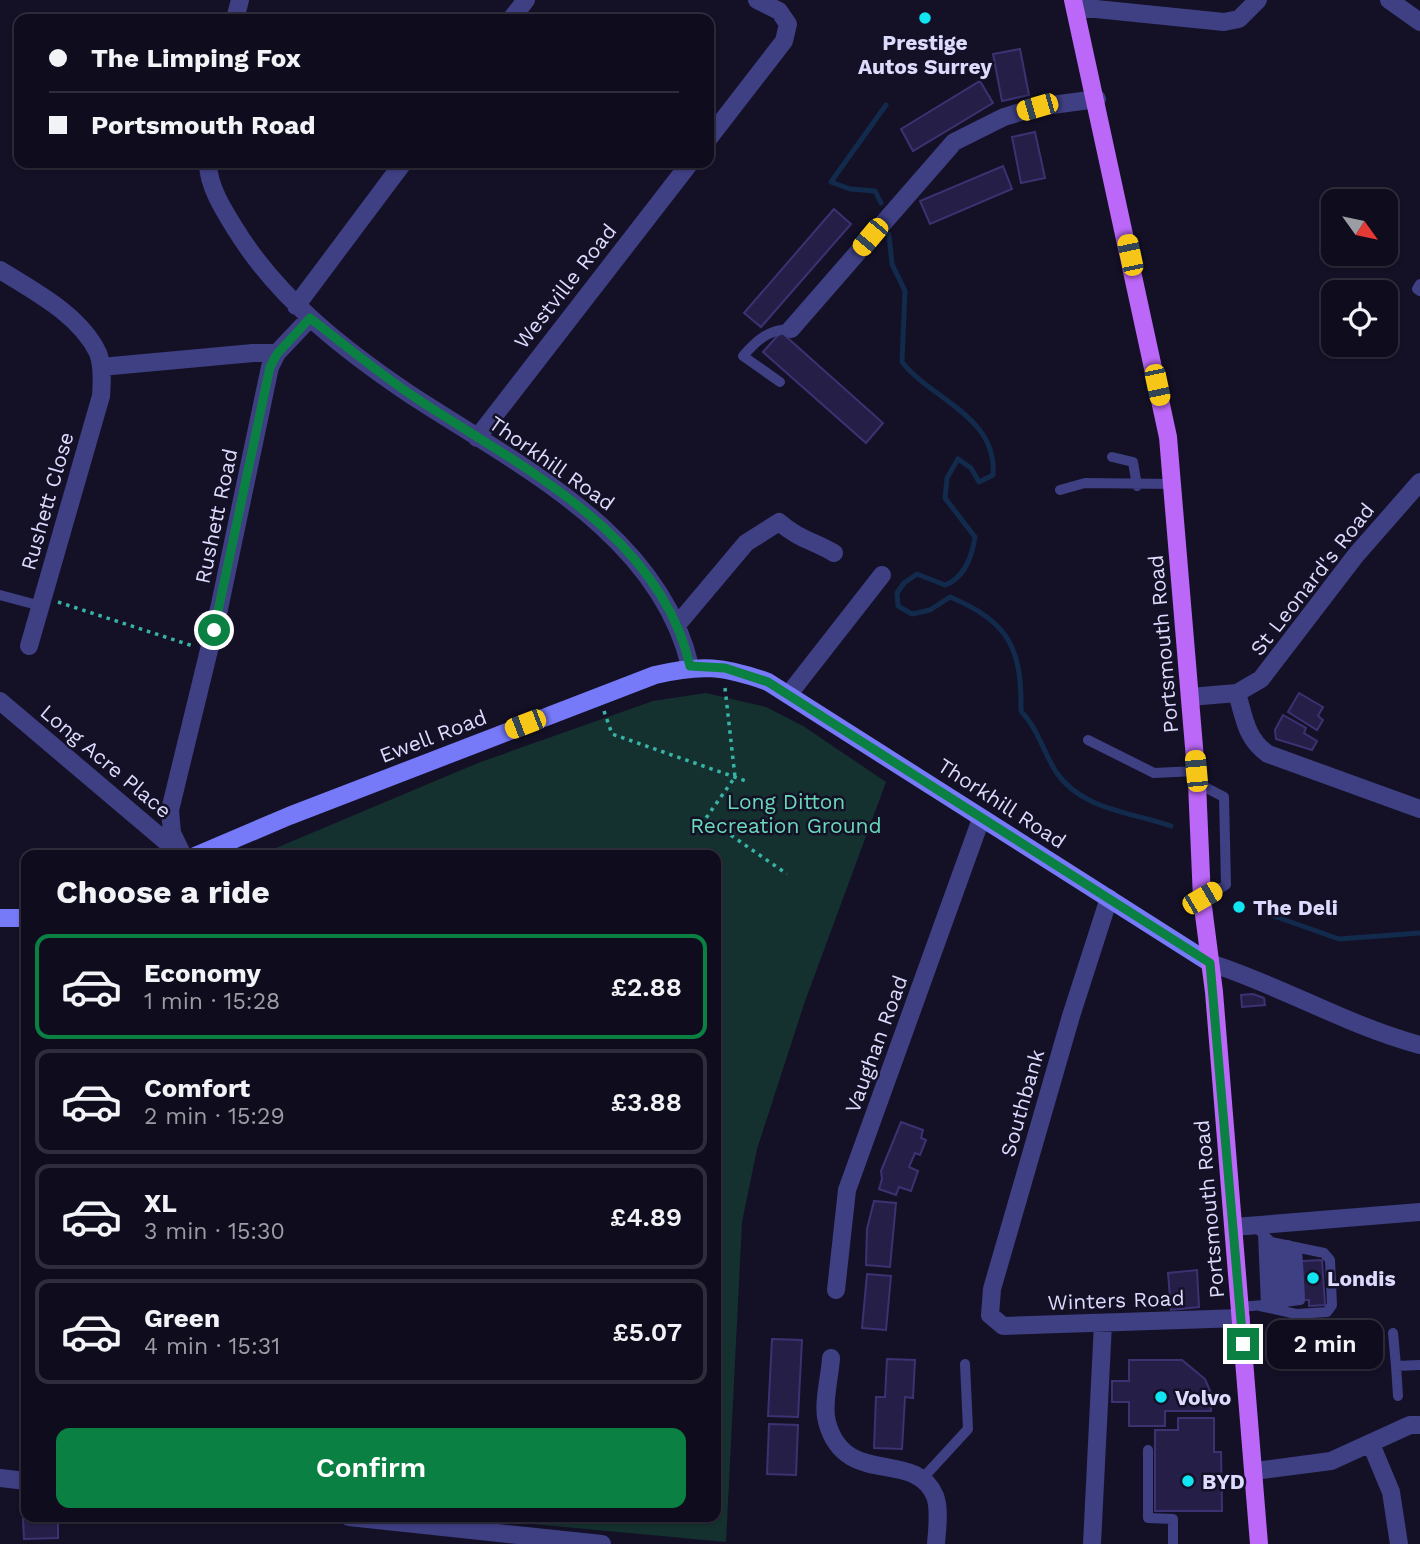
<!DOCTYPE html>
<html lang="en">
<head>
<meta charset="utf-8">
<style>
	:root { --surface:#0f0d1d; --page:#1d1b2a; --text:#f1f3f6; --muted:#9b9ca4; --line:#2f2d3b; --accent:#0b8043 }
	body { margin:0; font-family:"Work Sans",sans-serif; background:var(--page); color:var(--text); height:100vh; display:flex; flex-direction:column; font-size:26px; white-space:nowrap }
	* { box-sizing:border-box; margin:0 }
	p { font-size:23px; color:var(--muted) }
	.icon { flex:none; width:38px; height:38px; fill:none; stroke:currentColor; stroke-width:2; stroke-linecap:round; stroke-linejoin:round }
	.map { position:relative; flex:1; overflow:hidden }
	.side { position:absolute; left:21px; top:850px; width:700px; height:672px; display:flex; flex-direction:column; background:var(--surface); border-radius:14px; box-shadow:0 2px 5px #0004,0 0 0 2px var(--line) }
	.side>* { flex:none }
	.top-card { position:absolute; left:14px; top:14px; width:700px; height:154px; border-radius:14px; box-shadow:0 2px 5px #0004,0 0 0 2px var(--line); display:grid; align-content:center; height:154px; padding:0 35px; background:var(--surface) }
	.needle { width:46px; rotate:123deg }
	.fabs { position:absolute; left:1321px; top:189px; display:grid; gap:14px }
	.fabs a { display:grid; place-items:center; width:77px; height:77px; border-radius:14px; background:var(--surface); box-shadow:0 2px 5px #0004,0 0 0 2px var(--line); font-size:35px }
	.end { position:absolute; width:32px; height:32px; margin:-16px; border:9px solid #0b8043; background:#fff; box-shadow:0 0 0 4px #fff }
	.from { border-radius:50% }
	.bubble { position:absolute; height:49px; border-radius:14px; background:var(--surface); box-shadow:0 2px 5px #0004,0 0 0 2px var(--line); font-size:23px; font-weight:600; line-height:49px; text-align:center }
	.car { position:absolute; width:21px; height:42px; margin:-21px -10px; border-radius:9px; box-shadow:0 0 5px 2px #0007; background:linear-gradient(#f5c518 24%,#345 0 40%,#f5c518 0 76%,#345 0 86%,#f5c518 0) }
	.top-card b { display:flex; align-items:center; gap:24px; height:66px; font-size:26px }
	.top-card b+b { border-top:2px solid var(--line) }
	.top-card i { width:18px; height:18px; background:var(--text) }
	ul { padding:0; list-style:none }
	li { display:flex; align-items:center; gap:21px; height:105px; margin:0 14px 10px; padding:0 21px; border:4px solid var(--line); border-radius:14px }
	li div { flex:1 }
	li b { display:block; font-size:26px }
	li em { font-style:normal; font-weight:600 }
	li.on { border-color:var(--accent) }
	li>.icon { width:63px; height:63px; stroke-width:1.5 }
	h2 { padding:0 35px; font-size:32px; line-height:84px }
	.action { display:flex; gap:14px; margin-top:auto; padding:14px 35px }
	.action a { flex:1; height:80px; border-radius:14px; background:var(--accent); color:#fff; font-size:28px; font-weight:600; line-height:80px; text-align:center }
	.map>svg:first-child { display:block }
	.green { fill:#15312f }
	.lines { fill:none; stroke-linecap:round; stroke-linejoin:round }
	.stream { stroke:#122a4b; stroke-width:5 }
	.building { fill:#251e47; stroke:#3c3272; stroke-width:2 }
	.path { stroke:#37b4a7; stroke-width:3.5; stroke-dasharray:3.5 5; stroke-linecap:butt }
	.lane { stroke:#3f3f84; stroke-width:10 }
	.street { stroke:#3f3f84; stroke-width:18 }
	.secondary { stroke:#7679f8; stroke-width:18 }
	.primary { stroke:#bb67f7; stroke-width:18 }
	.route { stroke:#0b8043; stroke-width:9 }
	.poi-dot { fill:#11e5f2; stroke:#141127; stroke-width:2.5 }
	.labels { text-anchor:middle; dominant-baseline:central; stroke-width:5; stroke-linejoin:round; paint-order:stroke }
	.poi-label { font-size:21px; font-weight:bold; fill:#dcdafd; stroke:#141127; text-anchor:start }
	.street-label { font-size:21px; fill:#dcdafd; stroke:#141127 }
	.park-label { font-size:21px; fill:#69dab9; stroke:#141127 }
</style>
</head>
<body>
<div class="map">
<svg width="1420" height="1544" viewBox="0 0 1420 1544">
	<rect width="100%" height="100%" fill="#141127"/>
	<path class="green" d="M 706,693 L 766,707 L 803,726 L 886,782 L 804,1004 L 757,1149 L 742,1222 L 726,1542 L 458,1517 L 716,1517 L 716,856 L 257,856 L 478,763 L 653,701 Z"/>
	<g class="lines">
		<path class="stream" d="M 881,203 L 875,191 L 850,189 L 831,182 L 886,105
			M 889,234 L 892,264 L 905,291 L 902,362 C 931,399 998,417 993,475 L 979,482 L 971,468 L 958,459 L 947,478 L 945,498 L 975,537 C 972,556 965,578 945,585 L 917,574 L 904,583 L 897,593 L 898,606 L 912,614 L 930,610 L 950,597 C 1009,621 1022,649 1021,711 C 1038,729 1043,751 1056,772 C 1082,810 1131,812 1171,826
			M 1271,915 L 1339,939 L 1420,933"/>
	</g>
	<path class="building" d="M 1020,49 L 1029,95 L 1002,101 L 993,54 Z
		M 980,81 L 993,103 L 913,151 L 901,129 Z
		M 1035,132 L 1045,178 L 1021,183 L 1012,137 Z
		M 1003,166 L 1012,189 L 930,224 L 920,201 Z
		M 834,209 L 851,224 L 761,327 L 744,313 Z
		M 781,332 L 883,423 L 866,443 L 763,352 Z
		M 1299,693 L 1323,707 L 1318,716 L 1323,720 L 1317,730 L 1288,712 Z
		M 1283,715 L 1306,728 L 1304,733 L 1317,741 L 1312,750 L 1276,739 L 1275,730 Z
		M 1253,994 L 1264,998 L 1265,1005 L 1242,1007 L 1241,995 Z
		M 901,1122 L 923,1130 L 921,1138 L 926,1140 L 920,1155 L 915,1153 L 909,1167 L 918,1171 L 911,1191 L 899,1187 L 896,1195 L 879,1189 L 882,1179 L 881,1171 Z
		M 874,1201 L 896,1203 L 890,1267 L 866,1265 L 867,1229 Z
		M 1322,1260 L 1325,1305 L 1309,1306 L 1309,1300 L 1304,1300 L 1302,1261 Z
		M 1197,1270 L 1199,1307 L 1171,1310 L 1168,1273 Z
		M 867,1274 L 891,1276 L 886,1330 L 862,1328 Z
		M 772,1339 L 802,1340 L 798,1417 L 768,1416 Z
		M 887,1359 L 915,1360 L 913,1398 L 905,1397 L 902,1449 L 874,1448 L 876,1397 L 885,1397 Z
		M 1129,1360 L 1182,1360 L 1205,1379 L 1211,1393 L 1211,1411 L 1165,1411 L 1165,1426 L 1129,1426 L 1129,1402 L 1112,1402 L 1112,1381 L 1129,1381 Z
		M 1178,1418 L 1214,1418 L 1214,1452 L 1221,1452 L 1222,1511 L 1155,1511 L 1155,1430 L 1178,1430 Z
		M 769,1424 L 798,1425 L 796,1475 L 767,1474 Z
		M 23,1519 L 58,1519 L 58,1538 L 24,1539 Z"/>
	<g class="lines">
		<path class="path" d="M 58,602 L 193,646
			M 725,688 L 735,777 L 706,818 L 787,874
			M 604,711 L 612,734 L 746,781"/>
		<path class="lane" d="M 1420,284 L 1417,289 L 1420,291
			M 780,382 L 743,356 C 757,340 769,329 791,329
			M 1112,457 L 1133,462 L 1137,486
			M 1060,490 L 1085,483 L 1173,484
			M 0,595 L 41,606
			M 1088,740 L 1154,773 L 1196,771
			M 1197,783 L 1224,797 L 1226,885 L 1202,899
			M 1263,1234 L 1266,1305
			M 1279,1244 L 1284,1302 L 1279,1303
			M 1288,1245 L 1291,1301
			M 1284,1302 L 1300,1300 L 1297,1248
			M 1260,1306 L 1296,1314 L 1327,1312 L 1332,1305 L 1330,1260 L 1324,1253 L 1271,1242
			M 1240,1307 L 1275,1304 L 1271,1242 L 1255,1226
			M 1393,1333 L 1396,1366 L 1420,1365
			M 1396,1366 L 1398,1396
			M 1148,1450 L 1148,1518 L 1173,1519 L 1173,1544
			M 922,1479 L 968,1429 L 965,1364"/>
		<path class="street" d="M 1389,0 L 1420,22
			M 1075,9 L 1096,9 L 1224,22 L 1239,19 L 1258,0
			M 235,19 L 240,0
			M 511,19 L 526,0
			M 709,138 L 784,41 L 788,24 L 779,11 L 757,0
			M 208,163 C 208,186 224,211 236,230 C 278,298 343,349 408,393 C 514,463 659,532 690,666
			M 0,270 C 34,291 80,315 98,353 C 103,366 102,382 101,396 L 29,646
			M 296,306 L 403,163
			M 791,329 L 954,142 L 1004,117 L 1037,107 L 1097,99
			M 101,367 L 253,353 L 277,353
			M 477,438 L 690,163
			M 677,625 L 746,543 L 779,522 C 800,540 812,540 834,553
			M 1237,693 C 1244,717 1246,739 1268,754 L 1420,809
			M 789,694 L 882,575
			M 1190,697 L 1237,693 L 1261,679 L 1356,555 L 1420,482
			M 0,701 L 177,851
			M 183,856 L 172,833 L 170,810 L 219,609 L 270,367 L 277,353 L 310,318
			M 1109,898 L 1071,1016 L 992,1289 L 990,1315 L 1003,1326 L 1241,1318
			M 1210,963 C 1282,986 1346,1025 1420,1045
			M 1234,1227 L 1420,1212
			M 836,1290 L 847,1190 L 981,819
			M 831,1358 C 830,1377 822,1405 827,1422 C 845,1489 915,1448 935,1496 C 940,1509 937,1530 936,1544
			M 1371,1444 L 1391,1492 L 1399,1544
			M 1255,1471 L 1331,1461 L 1410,1425 L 1420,1425
			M 0,1478 L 26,1481
			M 349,1517 L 602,1544
			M 1092,1544 L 1103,1323"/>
		<path class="secondary" d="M 195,856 L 289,816 L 655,675 C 701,664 724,666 768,682 L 1210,963
			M 0,918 L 26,918"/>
		<path class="primary" d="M 1073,0 L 1168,437 L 1197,783 L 1202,899 L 1214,992 L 1259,1544"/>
	</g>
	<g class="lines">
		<path class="route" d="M 214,630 L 270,367 L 277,354 L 310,318 C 342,343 374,369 407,392 C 513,464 659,529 690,666 L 725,668 L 768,682 L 1210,963 L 1243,1344"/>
	</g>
	<g class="poi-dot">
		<circle cx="925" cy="18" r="7"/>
		<circle cx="1239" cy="907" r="7"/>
		<circle cx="1313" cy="1278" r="7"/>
		<circle cx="1161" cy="1397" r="7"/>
		<circle cx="1188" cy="1481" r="7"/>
	</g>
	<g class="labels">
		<g class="poi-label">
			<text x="925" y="42" text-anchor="middle">Prestige<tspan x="925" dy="24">Autos Surrey</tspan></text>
			<text x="1253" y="907">The Deli</text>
			<text x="1327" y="1278">Londis</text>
			<text x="1175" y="1397">Volvo</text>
			<text x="1202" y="1481">BYD</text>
		</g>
		<g class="street-label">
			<text transform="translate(565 286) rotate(-52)">Westville Road</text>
			<text transform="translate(552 463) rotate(35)">Thorkhill Road</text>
			<text transform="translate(47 501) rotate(-74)">Rushett Close</text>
			<text transform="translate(216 516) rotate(-78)">Rushett Road</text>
			<text transform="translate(1312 579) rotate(-52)">St Leonard's Road</text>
			<text transform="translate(1163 644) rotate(-95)">Portsmouth Road</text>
			<text transform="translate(433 736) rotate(-21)">Ewell Road</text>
			<text transform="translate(106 761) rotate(40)">Long Acre Place</text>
			<text transform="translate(1002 803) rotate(33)">Thorkhill Road</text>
			<text transform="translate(876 1044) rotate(-70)">Vaughan Road</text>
			<text transform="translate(1022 1103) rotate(-74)">Southbank</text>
			<text transform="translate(1209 1209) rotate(-95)">Portsmouth Road</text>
			<text transform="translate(1116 1300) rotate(-2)">Winters Road</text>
		</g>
		<g class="park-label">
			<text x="786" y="801">Long Ditton<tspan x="786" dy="24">Recreation Ground</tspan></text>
		</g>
	</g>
</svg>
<div class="fabs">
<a><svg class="needle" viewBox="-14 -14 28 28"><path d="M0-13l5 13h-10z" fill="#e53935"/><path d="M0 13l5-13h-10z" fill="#9b9ca4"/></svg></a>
<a><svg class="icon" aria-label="locate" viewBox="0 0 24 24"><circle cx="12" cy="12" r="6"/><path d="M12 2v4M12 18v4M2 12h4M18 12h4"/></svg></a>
</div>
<i class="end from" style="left:214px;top:630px"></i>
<i class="end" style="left:1243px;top:1344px"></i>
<div class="bubble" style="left:1267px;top:1320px;width:116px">2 min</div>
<i class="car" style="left:1037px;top:107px;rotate:254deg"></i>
<i class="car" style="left:870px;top:237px;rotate:220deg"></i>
<i class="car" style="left:1130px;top:255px;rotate:348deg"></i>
<i class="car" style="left:1157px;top:385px;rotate:168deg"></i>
<i class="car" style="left:525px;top:724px;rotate:249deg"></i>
<i class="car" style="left:1196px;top:771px;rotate:355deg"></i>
<i class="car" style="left:1202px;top:898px;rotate:60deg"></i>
<div class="top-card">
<b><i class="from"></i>The Limping Fox</b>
<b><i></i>Portsmouth Road</b>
</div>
<section class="side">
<h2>Choose a ride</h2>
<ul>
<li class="on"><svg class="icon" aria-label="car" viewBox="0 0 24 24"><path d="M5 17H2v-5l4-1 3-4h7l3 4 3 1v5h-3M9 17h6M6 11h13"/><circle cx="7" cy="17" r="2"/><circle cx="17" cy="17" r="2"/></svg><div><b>Economy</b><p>1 min · 15:28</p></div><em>£2.88</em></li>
<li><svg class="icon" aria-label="car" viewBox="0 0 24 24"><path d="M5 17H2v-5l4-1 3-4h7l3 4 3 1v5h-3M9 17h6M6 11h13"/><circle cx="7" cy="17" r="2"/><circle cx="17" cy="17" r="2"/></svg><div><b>Comfort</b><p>2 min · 15:29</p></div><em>£3.88</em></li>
<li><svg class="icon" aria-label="car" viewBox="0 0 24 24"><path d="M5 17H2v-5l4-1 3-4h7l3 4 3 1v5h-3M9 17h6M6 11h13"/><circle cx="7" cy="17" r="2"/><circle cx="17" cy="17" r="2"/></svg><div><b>XL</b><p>3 min · 15:30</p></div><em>£4.89</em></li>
<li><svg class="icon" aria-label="car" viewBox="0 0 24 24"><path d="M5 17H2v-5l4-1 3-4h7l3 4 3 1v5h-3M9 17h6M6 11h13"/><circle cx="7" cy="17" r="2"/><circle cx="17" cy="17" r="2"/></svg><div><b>Green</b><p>4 min · 15:31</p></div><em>£5.07</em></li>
</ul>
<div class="action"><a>Confirm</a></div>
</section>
</div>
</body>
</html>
